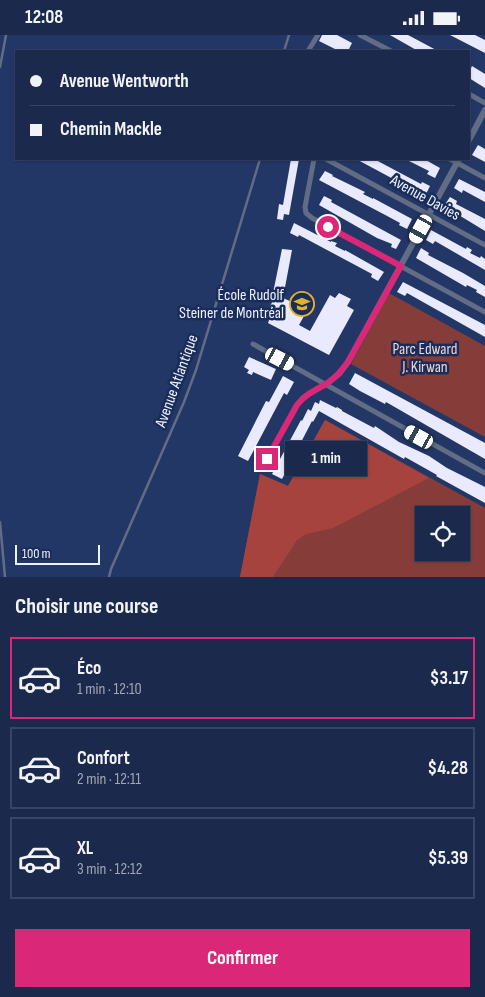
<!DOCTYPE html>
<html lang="fr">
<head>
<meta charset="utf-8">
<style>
	:root { --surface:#1a294c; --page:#233153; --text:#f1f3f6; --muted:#9fa6b5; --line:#384564; --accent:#db2777 }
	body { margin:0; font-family:"Sofia Sans Condensed",sans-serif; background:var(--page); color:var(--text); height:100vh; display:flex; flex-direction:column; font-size:19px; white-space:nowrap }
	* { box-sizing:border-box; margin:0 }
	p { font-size:16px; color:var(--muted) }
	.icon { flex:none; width:28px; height:28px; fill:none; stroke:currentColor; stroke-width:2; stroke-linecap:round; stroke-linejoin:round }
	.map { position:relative; height:542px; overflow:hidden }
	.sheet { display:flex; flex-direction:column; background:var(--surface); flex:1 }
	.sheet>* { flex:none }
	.hud { position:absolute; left:15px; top:15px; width:455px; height:110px; border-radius:0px; box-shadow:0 1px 4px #0004,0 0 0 1px var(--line); display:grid; align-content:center; height:110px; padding:0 15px; background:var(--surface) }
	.tools { position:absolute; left:415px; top:471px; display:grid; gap:10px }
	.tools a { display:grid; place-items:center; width:55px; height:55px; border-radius:0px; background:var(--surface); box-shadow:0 1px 4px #0004,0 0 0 1px var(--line); font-size:25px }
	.scale { position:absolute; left:15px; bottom:12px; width:85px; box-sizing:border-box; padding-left:5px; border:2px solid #ebf1fd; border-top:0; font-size:14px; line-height:18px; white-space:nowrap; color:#ebf1fd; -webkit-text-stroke:4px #192c5a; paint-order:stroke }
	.end { position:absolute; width:22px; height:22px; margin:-11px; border:6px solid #db2777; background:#fff; box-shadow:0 0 0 2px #fff }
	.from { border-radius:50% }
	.bubble { position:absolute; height:35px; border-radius:0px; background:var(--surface); box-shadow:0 1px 4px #0004,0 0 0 1px var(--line); font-size:16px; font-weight:700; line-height:35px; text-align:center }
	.car { position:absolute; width:15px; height:30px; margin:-15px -8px; border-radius:6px; box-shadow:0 0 4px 1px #0007; background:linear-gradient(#fff 24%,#345 0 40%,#fff 0 76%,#345 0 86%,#fff 0) }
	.hud b { display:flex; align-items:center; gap:18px; height:48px; font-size:19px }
	.hud b+b { border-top:1px solid var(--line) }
	.hud i { width:12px; height:12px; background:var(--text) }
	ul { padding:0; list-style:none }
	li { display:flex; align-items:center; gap:15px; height:82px; margin:0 10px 8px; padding:0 5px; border:2px solid var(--line); border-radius:0px }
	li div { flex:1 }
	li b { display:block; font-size:19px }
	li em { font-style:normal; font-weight:700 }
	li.on { border-color:var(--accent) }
	li>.icon { width:45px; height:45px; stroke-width:1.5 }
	h2 { padding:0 15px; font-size:22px; line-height:60px }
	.action { display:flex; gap:10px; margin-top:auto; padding:10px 15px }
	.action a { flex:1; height:58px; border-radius:0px; background:var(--accent); color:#fff; font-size:20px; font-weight:700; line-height:58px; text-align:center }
	.status { display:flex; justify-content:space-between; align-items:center; height:35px; padding:0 25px; background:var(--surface); direction:ltr }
	.status svg { height:14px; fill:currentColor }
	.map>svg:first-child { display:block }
	.green { fill:#863d39; fill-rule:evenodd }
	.forest { fill:#a6433f }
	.building { fill:#e9eafd }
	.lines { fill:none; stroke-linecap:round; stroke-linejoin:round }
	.service { stroke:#626d85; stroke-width:2.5 }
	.minor { stroke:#626d85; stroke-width:5 }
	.tertiary { stroke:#626d85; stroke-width:6 }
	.route { stroke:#db2777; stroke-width:6 }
	.labels { text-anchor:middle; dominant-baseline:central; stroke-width:5; stroke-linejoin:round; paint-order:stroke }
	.street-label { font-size:16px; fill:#ebf1fd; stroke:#192c5a }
	.poi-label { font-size:16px; fill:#ebf1fd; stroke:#192c5a; text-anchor:end }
	.park-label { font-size:16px; fill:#f0d4d1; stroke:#192c5a }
</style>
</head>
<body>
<div class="status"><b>12:08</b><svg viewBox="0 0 49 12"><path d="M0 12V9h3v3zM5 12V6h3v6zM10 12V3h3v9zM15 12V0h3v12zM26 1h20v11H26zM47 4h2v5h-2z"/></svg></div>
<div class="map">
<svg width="485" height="542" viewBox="0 0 485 542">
	<rect width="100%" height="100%" fill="#233766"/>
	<path class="green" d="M 389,258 L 485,311 L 485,402 L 351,329 Z
		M 325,385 L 485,473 L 485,542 L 240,542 L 260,439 L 288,451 ZM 424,480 L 461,480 L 461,518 L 424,518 Z"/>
	<path class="forest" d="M 325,385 L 429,443 L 333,493 L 306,499 L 297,505 L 273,542 L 240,542 L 260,439 L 288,451 Z"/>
	<path class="building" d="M 322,0 L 337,0 L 352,8 L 348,16 L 339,16 L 319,6 Z
		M 390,0 L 408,0 L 438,16 L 418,16 Z
		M 450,0 L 475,0 L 485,5 L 485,18 Z
		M 472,31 L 485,39 L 485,53 L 469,43 L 469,37 Z
		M 478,110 L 485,114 L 485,127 L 472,120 Z
		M 291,124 L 299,124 L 289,180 L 284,179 L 283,185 L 277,184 L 279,169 L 283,170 Z
		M 356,124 L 374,124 L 421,149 L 422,147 L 430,151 L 425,161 Z
		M 405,124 L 424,124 L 440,133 L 435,143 L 427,139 L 429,136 Z
		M 325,136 L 333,140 L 332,141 L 365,157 L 363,159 L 373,164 L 373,163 L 412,184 L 407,194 L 399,190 L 400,188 L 389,182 L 319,145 Z
		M 459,144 L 485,157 L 485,167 L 463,155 L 462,158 L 454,153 Z
		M 324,161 L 332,165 L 331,167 L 401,205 L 396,214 L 391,212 L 392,209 L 377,203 L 319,170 Z
		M 450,162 L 457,166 L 456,169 L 485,184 L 485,196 L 444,171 Z
		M 294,188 L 331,207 L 331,206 L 337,208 L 335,211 L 345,216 L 345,215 L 384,237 L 378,246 L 371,242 L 372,239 L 299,200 L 298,202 L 290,198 Z
		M 431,195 L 466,214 L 467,212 L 472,215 L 470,218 L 480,223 L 481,221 L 485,224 L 485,235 L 435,206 L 433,209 L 426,205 Z
		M 421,213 L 429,218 L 428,220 L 463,238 L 485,251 L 485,262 L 476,257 L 477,255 L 467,250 L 466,252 L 416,223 Z
		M 282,214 L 292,215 L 283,263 L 292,267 L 294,264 L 309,272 L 299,290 L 310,296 L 330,260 L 335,263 L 339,258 L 351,264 L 347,271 L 354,275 L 329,320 L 268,288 L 272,277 L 268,275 L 276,260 L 273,258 Z
		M 403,247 L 485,290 L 485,302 L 407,258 L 405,261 L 397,257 Z
		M 249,322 L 276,334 L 271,345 L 253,337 L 252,340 L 247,338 L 249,335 L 244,332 Z
		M 355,338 L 485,408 L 485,424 L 386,367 L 385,369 L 360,356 L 349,349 Z
		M 283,341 L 294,347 L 287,360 L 284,358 L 248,426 L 238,421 L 266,366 L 269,367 Z
		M 320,365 L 336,373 L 337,372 L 342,375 L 342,376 L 374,393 L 375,391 L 399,407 L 429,421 L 447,433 L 485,452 L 485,468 L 436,441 L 437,440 L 405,422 L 404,424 L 319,376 L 313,387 L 312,386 L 282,444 L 272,439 L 301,385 L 302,386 L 308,374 L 311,376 L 315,367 L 319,369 Z"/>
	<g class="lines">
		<path class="service" d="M 284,16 L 289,0
			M 0,32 L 6,0
			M 0,487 L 5,542
			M 109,542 L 111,534 L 184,367 L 196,335 L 260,124"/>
		<path class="minor" d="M 360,0 L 391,16
			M 308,16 L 318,0
			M 469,59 L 485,68
			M 314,124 L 305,172 L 306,178 L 312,183 L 485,277
			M 326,124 L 485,210
			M 450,124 L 485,143
			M 253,309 L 485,438
			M 267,424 L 297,370 L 304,362 L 325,350"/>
		<path class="tertiary" d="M 469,105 L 485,75
			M 325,350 L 339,339 L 348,327 L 459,124"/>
	</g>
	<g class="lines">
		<path class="route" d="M 267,424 L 297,370 C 305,360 313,356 324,350 C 334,345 341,336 348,327 L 401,231 L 328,192"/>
	</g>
	<defs>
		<symbol id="school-ring" viewBox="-11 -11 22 22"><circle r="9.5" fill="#192c5a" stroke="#e2af34" stroke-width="1.5"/><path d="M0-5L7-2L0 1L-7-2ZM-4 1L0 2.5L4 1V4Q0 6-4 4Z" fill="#e2af34"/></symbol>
	</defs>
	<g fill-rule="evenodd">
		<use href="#school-ring" x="288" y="255" width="28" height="28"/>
	</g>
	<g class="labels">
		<g class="street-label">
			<text transform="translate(425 163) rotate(29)">Avenue Davies</text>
			<text transform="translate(177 346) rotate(-70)">Avenue Atlantique</text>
		</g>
		<g class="poi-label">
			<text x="284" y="260">École Rudolf<tspan x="284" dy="18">Steiner de Montréal</tspan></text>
		</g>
		<g class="park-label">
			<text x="425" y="314">Parc Edward<tspan x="425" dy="18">J. Kirwan</tspan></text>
		</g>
	</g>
</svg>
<div class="tools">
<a><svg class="icon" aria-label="locate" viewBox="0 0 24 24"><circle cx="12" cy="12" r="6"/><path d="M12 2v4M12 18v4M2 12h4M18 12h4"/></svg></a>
</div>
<div class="scale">100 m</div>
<i class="end from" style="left:328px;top:192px"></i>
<i class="end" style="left:267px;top:424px"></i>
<div class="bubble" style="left:285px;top:406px;width:82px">1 min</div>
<i class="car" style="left:421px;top:194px;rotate:209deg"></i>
<i class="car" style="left:280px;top:324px;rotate:118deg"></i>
<i class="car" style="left:419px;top:402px;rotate:299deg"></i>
<div class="hud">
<b><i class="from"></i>Avenue Wentworth</b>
<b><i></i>Chemin Mackle</b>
</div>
</div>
<section class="sheet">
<h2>Choisir une course</h2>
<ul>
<li class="on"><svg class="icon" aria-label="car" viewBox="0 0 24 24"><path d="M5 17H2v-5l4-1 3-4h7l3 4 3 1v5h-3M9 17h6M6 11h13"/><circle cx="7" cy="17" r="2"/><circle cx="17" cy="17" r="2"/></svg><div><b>Éco</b><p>1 min · 12:10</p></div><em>$3.17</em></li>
<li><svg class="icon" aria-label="car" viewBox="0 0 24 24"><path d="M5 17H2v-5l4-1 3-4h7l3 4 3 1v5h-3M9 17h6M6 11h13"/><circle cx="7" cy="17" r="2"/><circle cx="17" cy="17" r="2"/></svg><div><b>Confort</b><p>2 min · 12:11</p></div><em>$4.28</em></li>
<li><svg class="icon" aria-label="car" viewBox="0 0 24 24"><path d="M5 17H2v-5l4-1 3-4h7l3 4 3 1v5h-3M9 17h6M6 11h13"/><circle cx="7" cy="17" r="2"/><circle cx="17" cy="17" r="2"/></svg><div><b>XL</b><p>3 min · 12:12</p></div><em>$5.39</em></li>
</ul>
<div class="action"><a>Confirmer</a></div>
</section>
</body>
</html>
